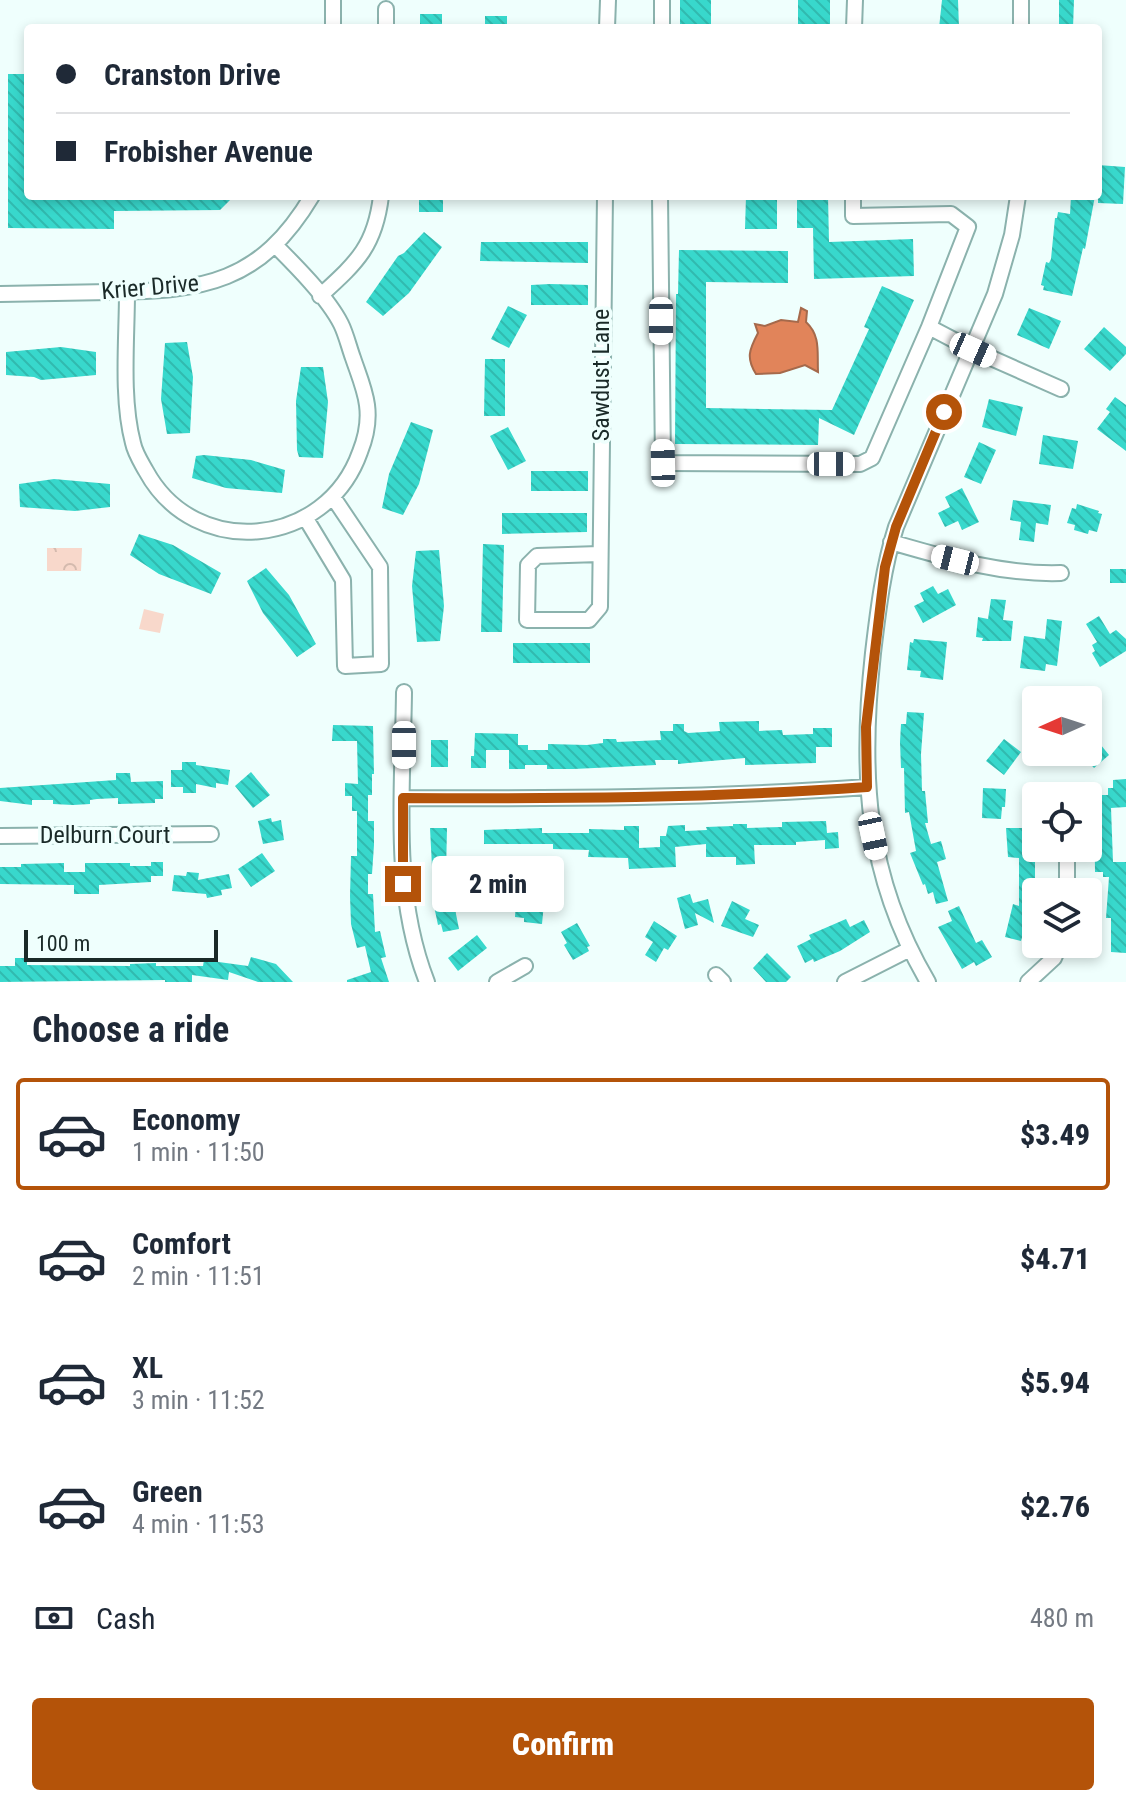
<!DOCTYPE html>
<html lang="en">
<head>
<meta charset="utf-8">
<style>
	:root { --surface:#fff; --page:#f2f2f3; --text:#1f2937; --muted:#747a83; --line:#e0e1e3; --accent:#b45309 }
	body { margin:0; font-family:"Roboto Condensed",sans-serif; background:var(--page); color:var(--text); height:100vh; display:flex; flex-direction:column; font-size:30px; white-space:nowrap }
	* { box-sizing:border-box; margin:0 }
	p { font-size:26px; color:var(--muted) }
	.icon { flex:none; width:44px; height:44px; fill:none; stroke:currentColor; stroke-width:2; stroke-linecap:round; stroke-linejoin:round }
	.map { position:relative; height:982px; overflow:hidden }
	.sheet { display:flex; flex-direction:column; background:var(--surface); flex:1 }
	.sheet>* { flex:none }
	.hud { position:absolute; left:24px; top:24px; width:1078px; height:176px; border-radius:8px; box-shadow:0 4px 12px #0003; display:grid; align-content:center; height:176px; padding:0 32px; background:var(--surface) }
	.needle { width:52px; rotate:267deg }
	.buttons { position:absolute; left:1022px; top:686px; display:grid; gap:16px }
	.buttons a { display:grid; place-items:center; width:80px; height:80px; border-radius:8px; background:var(--surface); box-shadow:0 4px 12px #0003; font-size:40px }
	.scale { position:absolute; left:24px; bottom:20px; width:194px; box-sizing:border-box; padding-left:8px; border:4px solid #1a2a28; border-top:0; font-size:22px; line-height:28px; white-space:nowrap; color:#1a2a28; -webkit-text-stroke:6px #effffd; paint-order:stroke }
	.end { position:absolute; width:36px; height:36px; margin:-18px; border:10px solid #b45309; background:#fff; box-shadow:0 0 0 4px #fff }
	.from { border-radius:50% }
	.bubble { position:absolute; height:56px; border-radius:8px; background:var(--surface); box-shadow:0 4px 12px #0003; font-size:26px; font-weight:800; line-height:56px; text-align:center }
	.car { position:absolute; width:24px; height:48px; margin:-24px -12px; border-radius:10px; box-shadow:0 0 6px 2px #0007; background:linear-gradient(#fff 24%,#345 0 40%,#fff 0 76%,#345 0 86%,#fff 0) }
	.hud b { display:flex; align-items:center; gap:28px; height:76px; font-size:30px }
	.hud b+b { border-top:2px solid var(--line) }
	.hud i { width:20px; height:20px; background:var(--text) }
	ul { padding:0; list-style:none }
	li { display:flex; align-items:center; gap:24px; height:112px; margin:0 16px 12px; padding:0 16px; border:4px solid transparent; border-radius:8px }
	li div { flex:1 }
	li b { display:block; font-size:30px }
	li em { font-style:normal; font-weight:800 }
	li.active { border-color:var(--accent) }
	li>.icon { width:72px; height:72px; stroke-width:1.5 }
	h2 { padding:0 32px; font-size:36px; line-height:96px }
	.pay { display:flex; align-items:center; gap:20px; height:88px; padding:0 32px; font-size:30px }
	.pay p { margin-inline-start:auto }
	.cta { display:flex; gap:16px; margin-top:auto; padding:16px 32px }
	.cta a { flex:1; height:92px; border-radius:8px; background:var(--accent); color:#fff; font-size:32px; font-weight:800; line-height:92px; text-align:center }
	.map>svg:first-child { display:block }
	.park { fill:url(#park-crowns) }
	.water { fill:#e1845a; stroke:#a5694b; stroke-width:2 }
	.building { fill:url(#building-back-hatch) }
	.lines { fill:none; stroke-linecap:round; stroke-linejoin:round }
	.minor-casing { stroke:#8bb2ad; stroke-width:18 }
	.minor { stroke:#fff; stroke-width:14 }
	.route { stroke:#b45309; stroke-width:10 }
	.labels { text-anchor:middle; dominant-baseline:central; stroke-width:7; stroke-linejoin:round; paint-order:stroke }
	.street-label { font-size:24px; fill:#1a2a28; stroke:#effffd }
</style>
</head>
<body>
<div class="map">
<svg width="1126" height="982" viewBox="0 0 1126 982">
	<defs>
		<pattern id="park-crowns" width="20" height="18" patternUnits="userSpaceOnUse" patternTransform="scale(2)"><rect width="20" height="18" fill="#f8d8cb"/><path d="M2 6a3 3 0 1 1 6 0M12 15a3 3 0 1 1 6 0" fill="none" stroke="#d4baae"/></pattern>
		<pattern id="building-back-hatch" width="6" height="6" patternUnits="userSpaceOnUse" patternTransform="scale(2)"><rect width="6" height="6" fill="#38d8cc"/><path d="M-1 5l2 2M0 0l6 6M5-1l2 2" fill="none" stroke="#31baaf"/></pattern>
	</defs>
	<rect width="100%" height="100%" fill="#effffd"/>
	<path class="park" d="M 47,548 L 82,548 L 81,571 L 47,571 Z
		M 144,609 L 164,614 L 160,633 L 139,629 Z"/>
	<path class="water" d="M 801,308 L 807,311 L 806,322 C 821,336 817,352 818,372 L 805,365 L 780,373 L 756,374 C 746,358 749,350 758,333 L 755,324 L 765,326 L 781,320 L 798,322 Z"/>
	<path class="building" d="M 680,0 L 711,0 L 711,28 L 680,28 Z
		M 798,0 L 830,0 L 830,28 L 798,28 Z
		M 942,0 L 958,0 L 959,28 L 939,28 Z
		M 1059,0 L 1074,0 L 1073,28 L 1059,28 Z
		M 420,14 L 442,14 L 442,28 L 420,28 Z
		M 485,16 L 507,16 L 507,28 L 485,28 Z
		M 8,74 L 28,74 L 28,196 L 234,196 L 220,210 L 114,211 L 114,229 L 8,228 Z
		M 1098,165 L 1125,167 L 1123,204 L 1098,203 Z
		M 419,196 L 443,196 L 443,212 L 419,212 Z
		M 746,196 L 777,196 L 777,229 L 745,229 Z
		M 797,196 L 828,196 L 829,242 L 913,239 L 914,276 L 814,279 L 813,228 L 797,228 Z
		M 1071,196 L 1095,196 L 1085,249 L 1083,248 L 1072,296 L 1043,290 L 1044,286 L 1041,285 L 1046,262 L 1049,263 L 1051,259 L 1055,218 L 1057,218 L 1058,212 L 1070,214 Z
		M 424,232 L 442,247 L 409,293 L 383,316 L 366,302 L 398,256 L 404,253 Z
		M 481,242 L 588,242 L 588,263 L 480,261 Z
		M 679,250 L 788,251 L 788,283 L 706,282 L 706,408 L 832,410 L 869,329 L 864,327 L 882,286 L 914,300 L 854,435 L 819,418 L 818,445 L 675,444 L 676,294 L 678,294 Z
		M 550,284 L 588,285 L 588,305 L 531,305 L 531,285 Z
		M 508,306 L 527,315 L 509,348 L 491,339 Z
		M 1029,308 L 1061,321 L 1049,349 L 1017,335 Z
		M 1104,327 L 1126,347 L 1126,354 L 1110,371 L 1084,349 Z
		M 187,342 L 193,377 L 190,433 L 167,434 L 161,399 L 165,343 Z
		M 61,347 L 96,352 L 96,375 L 41,380 L 34,377 L 6,375 L 6,352 Z
		M 485,359 L 505,359 L 505,416 L 484,416 Z
		M 301,367 L 323,367 L 328,402 L 323,458 L 299,457 L 297,450 L 296,401 Z
		M 1115,397 L 1126,405 L 1126,451 L 1097,429 L 1110,412 L 1106,409 Z
		M 989,399 L 1023,407 L 1016,436 L 982,427 Z
		M 411,422 L 433,430 L 419,484 L 403,515 L 382,508 L 389,474 Z
		M 508,427 L 526,461 L 508,470 L 490,436 Z
		M 1043,435 L 1078,441 L 1073,469 L 1039,464 Z
		M 979,442 L 996,450 L 981,484 L 964,477 Z
		M 204,455 L 251,460 L 285,470 L 282,493 L 226,488 L 192,478 L 196,456 Z
		M 531,471 L 588,471 L 588,491 L 531,491 Z
		M 54,479 L 110,484 L 110,507 L 75,511 L 20,507 L 19,484 Z
		M 962,488 L 979,522 L 962,530 L 958,521 L 945,527 L 938,513 L 950,507 L 945,497 Z
		M 1013,500 L 1051,505 L 1048,525 L 1036,523 L 1034,542 L 1019,540 L 1021,522 L 1010,520 Z
		M 1077,504 L 1099,511 L 1098,513 L 1102,514 L 1097,532 L 1089,530 L 1088,534 L 1074,530 L 1075,525 L 1067,523 L 1072,508 L 1076,509 Z
		M 502,513 L 587,513 L 587,532 L 502,534 Z
		M 139,534 L 173,545 L 221,573 L 211,594 L 159,574 L 130,555 Z
		M 483,544 L 504,545 L 502,632 L 481,632 Z
		M 439,550 L 444,606 L 440,641 L 417,642 L 412,586 L 416,551 Z
		M 266,568 L 289,595 L 316,644 L 297,657 L 263,613 L 247,581 Z
		M 1110,569 L 1126,569 L 1126,583 L 1110,583 Z
		M 933,586 L 938,594 L 948,589 L 956,605 L 923,623 L 914,606 L 924,601 L 920,593 Z
		M 991,599 L 1006,600 L 1003,620 L 1013,621 L 1011,641 L 982,641 L 983,638 L 976,637 L 978,617 L 988,619 Z
		M 1099,616 L 1110,634 L 1116,630 L 1126,639 L 1126,651 L 1100,667 L 1092,653 L 1095,651 L 1092,645 L 1097,642 L 1086,624 Z
		M 1047,619 L 1062,621 L 1057,666 L 1046,664 L 1045,671 L 1020,668 L 1024,636 L 1045,639 Z
		M 914,639 L 947,642 L 943,680 L 920,677 L 921,671 L 907,670 L 910,642 L 913,643 Z
		M 513,643 L 590,643 L 590,663 L 513,663 Z
		M 907,712 L 924,713 L 921,754 L 922,791 L 925,791 L 928,823 L 925,823 L 931,844 L 941,841 L 946,859 L 937,862 L 948,901 L 936,904 L 933,892 L 928,894 L 925,884 L 923,885 L 910,853 L 916,851 L 909,812 L 905,813 L 904,768 L 901,768 L 900,742 L 901,724 L 906,724 Z
		M 759,721 L 759,731 L 782,730 L 783,735 L 813,734 L 813,728 L 832,728 L 832,747 L 816,747 L 816,763 L 745,765 L 745,758 L 688,763 L 678,764 L 678,760 L 655,760 L 656,765 L 574,769 L 547,769 L 547,765 L 525,765 L 525,769 L 509,769 L 509,750 L 486,750 L 486,768 L 471,768 L 471,756 L 474,756 L 475,733 L 518,734 L 518,745 L 528,745 L 528,750 L 548,750 L 548,744 L 587,745 L 603,743 L 603,739 L 616,739 L 617,742 L 661,740 L 660,731 L 673,731 L 673,724 L 684,724 L 684,731 L 688,733 L 720,731 L 719,722 Z
		M 333,725 L 373,726 L 374,774 L 372,774 L 372,795 L 368,795 L 368,821 L 374,821 L 374,845 L 372,874 L 368,874 L 368,894 L 373,894 L 375,932 L 380,931 L 386,957 L 381,958 L 389,982 L 347,982 L 347,980 L 371,972 L 365,946 L 357,948 L 351,924 L 350,896 L 351,856 L 357,856 L 357,811 L 352,811 L 352,796 L 345,796 L 345,783 L 358,784 L 357,741 L 332,741 Z
		M 1088,729 L 1109,755 L 1094,768 L 1080,752 L 1088,752 Z
		M 1004,739 L 1021,752 L 1004,775 L 986,761 Z
		M 431,740 L 448,740 L 448,767 L 431,767 Z
		M 182,762 L 196,762 L 196,765 L 230,770 L 228,785 L 216,783 L 216,788 L 196,784 L 196,793 L 183,793 L 183,787 L 171,787 L 171,770 L 182,770 Z
		M 251,772 L 270,795 L 253,808 L 235,786 Z
		M 116,773 L 130,773 L 131,782 L 163,781 L 163,799 L 155,799 L 155,803 L 118,804 L 118,798 L 97,799 L 90,800 L 90,804 L 73,805 L 53,804 L 53,800 L 32,800 L 32,805 L 0,801 L 0,788 L 116,780 Z
		M 1126,779 L 1126,807 L 1111,808 L 1113,862 L 1126,862 L 1126,953 L 1111,952 L 1111,918 L 1106,918 L 1109,877 L 1103,877 L 1103,872 L 1095,872 L 1094,795 L 1108,795 L 1108,788 L 1113,788 L 1113,780 Z
		M 983,788 L 1006,789 L 1005,807 L 1002,807 L 1001,819 L 982,818 Z
		M 271,818 L 272,822 L 281,820 L 284,840 L 263,844 L 258,821 Z
		M 826,821 L 827,833 L 838,832 L 839,848 L 825,849 L 825,840 L 796,842 L 796,845 L 754,845 L 755,864 L 736,865 L 736,857 L 706,857 L 706,844 L 675,847 L 676,867 L 629,869 L 628,858 L 588,857 L 589,850 L 553,849 L 553,844 L 484,844 L 484,830 L 542,828 L 542,833 L 589,833 L 589,829 L 624,830 L 624,826 L 639,826 L 639,848 L 660,847 L 660,836 L 666,836 L 668,826 L 685,825 L 685,831 L 707,830 L 706,827 L 733,826 L 733,824 L 747,824 L 747,828 L 782,827 L 782,822 Z
		M 430,828 L 447,828 L 446,874 L 451,874 L 452,894 L 459,929 L 443,932 L 441,924 L 438,925 L 434,906 Z
		M 1006,828 L 1023,828 L 1023,838 L 1035,837 L 1035,890 L 1021,941 L 1005,937 L 1013,904 L 1019,906 L 1019,858 L 1008,857 Z
		M 262,853 L 275,871 L 251,887 L 238,869 Z
		M 151,862 L 163,862 L 163,876 L 151,876 L 151,882 L 99,885 L 99,894 L 74,894 L 74,885 L 0,884 L 0,867 L 21,867 L 21,864 L 64,863 L 64,872 L 85,872 L 85,863 L 130,863 L 130,866 L 151,866 Z
		M 187,872 L 199,873 L 198,880 L 229,874 L 232,888 L 221,890 L 222,895 L 207,898 L 206,894 L 172,891 L 174,875 L 186,876 Z
		M 690,894 L 693,903 L 708,899 L 714,923 L 695,913 L 698,925 L 685,929 L 677,898 Z
		M 516,901 L 544,903 L 542,924 L 524,922 L 524,918 L 515,917 Z
		M 732,901 L 750,910 L 745,919 L 759,925 L 753,937 L 721,926 Z
		M 959,906 L 976,943 L 982,940 L 992,957 L 976,966 L 974,962 L 962,969 L 938,927 L 952,921 L 948,911 Z
		M 846,919 L 850,927 L 864,920 L 870,932 L 840,951 L 814,962 L 813,959 L 805,963 L 797,946 L 811,939 L 809,935 Z
		M 654,921 L 677,936 L 668,950 L 664,948 L 656,962 L 645,955 L 653,942 L 645,937 Z
		M 577,923 L 590,946 L 587,947 L 589,951 L 573,960 L 564,945 L 567,943 L 561,932 Z
		M 477,935 L 487,948 L 458,971 L 448,958 Z
		M 767,953 L 791,977 L 786,982 L 766,982 L 753,968 Z
		M 251,957 L 276,964 L 293,982 L 258,982 L 229,972 L 228,980 L 192,975 L 192,982 L 165,982 L 165,980 L 0,982 L 0,966 L 15,966 L 15,958 L 27,958 L 27,965 L 130,966 L 130,964 L 156,963 L 156,966 L 203,966 L 204,960 L 248,966 Z"/>
	<g class="lines">
		<defs>
			<path id="minor" d="M 333,28 L 333,0
				M 386,28 L 386,9
				M 607,28 L 608,0
				M 662,28 L 662,0
				M 854,28 L 855,0
				M 1021,28 L 1021,0
				M 660,196 L 663,463 L 860,464 L 872,458 L 929,327 L 968,227 L 951,214 L 853,216 L 853,196
				M 127,292 C 127,339 121,398 133,443 C 135,453 141,462 146,471 C 195,561 326,548 360,452 C 366,437 369,420 367,405 C 365,389 358,373 353,358 C 349,347 346,334 341,324 C 328,298 295,265 275,245
				M 0,294 C 37,293 73,293 110,292 C 204,291 260,283 312,196
				M 320,296 C 356,263 375,247 381,196
				M 929,327 L 973,350 L 1061,389
				M 305,517 L 343,580 L 345,666 L 381,664 L 380,567 L 333,497
				M 891,542 C 946,558 1003,575 1061,573
				M 599,554 L 537,556 L 528,565 L 527,620 L 589,620 L 600,607 L 605,196
				M 404,692 C 403,789 391,890 427,982
				M 1056,792 L 1059,796
				M 403,798 C 558,799 713,798 867,787
				M 0,836 L 211,834
				M 1067,848 L 1067,892
				M 716,975 L 723,982
				M 497,982 L 525,966
				M 845,982 L 910,949
				M 928,982 C 865,875 860,773 873,653 C 878,611 883,568 896,527 L 995,294 L 1012,235 L 1018,196
				M 1028,982 L 1054,958 L 1060,944"/>
		</defs>
		<use href="#minor" class="minor-casing"/>
		<use href="#minor" class="minor"/>
	</g>
	<g class="lines">
		<path class="route" d="M 403,884 L 403,798 C 558,799 713,798 867,787 L 866,727 L 885,567 L 896,527 L 944,412"/>
	</g>
	<g class="labels">
		<g class="street-label">
			<text transform="translate(150 287) rotate(-5)">Krier Drive</text>
			<text transform="translate(601 375) rotate(-90)">Sawdust Lane</text>
			<text x="105" y="835">Delburn Court</text>
		</g>
	</g>
</svg>
<div class="buttons">
<a><svg class="needle" viewBox="-14 -14 28 28"><path d="M0-13l5 13h-10z" fill="#e53935"/><path d="M0 13l5-13h-10z" fill="#747a83"/></svg></a>
<a><svg class="icon" aria-label="locate" viewBox="0 0 24 24"><circle cx="12" cy="12" r="6"/><path d="M12 2v4M12 18v4M2 12h4M18 12h4"/></svg></a>
<a><svg class="icon" aria-label="layers" viewBox="0 0 24 24"><path d="M12 4l9 5-9 5-9-5zM3 14l9 5 9-5"/></svg></a>
</div>
<div class="scale">100 m</div>
<i class="end from" style="left:944px;top:412px"></i>
<i class="end" style="left:403px;top:884px"></i>
<div class="bubble" style="left:432px;top:856px;width:132px">2 min</div>
<i class="car" style="left:661px;top:321px;rotate:180deg"></i>
<i class="car" style="left:973px;top:350px;rotate:114deg"></i>
<i class="car" style="left:663px;top:463px;rotate:359deg"></i>
<i class="car" style="left:831px;top:464px;rotate:90deg"></i>
<i class="car" style="left:955px;top:560px;rotate:284deg"></i>
<i class="car" style="left:404px;top:745px;rotate:180deg"></i>
<i class="car" style="left:873px;top:836px;rotate:168deg"></i>
<div class="hud">
<b><i class="from"></i>Cranston Drive</b>
<b><i></i>Frobisher Avenue</b>
</div>
</div>
<section class="sheet">
<h2>Choose a ride</h2>
<ul>
<li class="active"><svg class="icon" aria-label="car" viewBox="0 0 24 24"><path d="M5 17H2v-5l4-1 3-4h7l3 4 3 1v5h-3M9 17h6M6 11h13"/><circle cx="7" cy="17" r="2"/><circle cx="17" cy="17" r="2"/></svg><div><b>Economy</b><p>1 min · 11:50</p></div><em>$3.49</em></li>
<li><svg class="icon" aria-label="car" viewBox="0 0 24 24"><path d="M5 17H2v-5l4-1 3-4h7l3 4 3 1v5h-3M9 17h6M6 11h13"/><circle cx="7" cy="17" r="2"/><circle cx="17" cy="17" r="2"/></svg><div><b>Comfort</b><p>2 min · 11:51</p></div><em>$4.71</em></li>
<li><svg class="icon" aria-label="car" viewBox="0 0 24 24"><path d="M5 17H2v-5l4-1 3-4h7l3 4 3 1v5h-3M9 17h6M6 11h13"/><circle cx="7" cy="17" r="2"/><circle cx="17" cy="17" r="2"/></svg><div><b>XL</b><p>3 min · 11:52</p></div><em>$5.94</em></li>
<li><svg class="icon" aria-label="car" viewBox="0 0 24 24"><path d="M5 17H2v-5l4-1 3-4h7l3 4 3 1v5h-3M9 17h6M6 11h13"/><circle cx="7" cy="17" r="2"/><circle cx="17" cy="17" r="2"/></svg><div><b>Green</b><p>4 min · 11:53</p></div><em>$2.76</em></li>
</ul>
<div class="pay"><svg class="icon" aria-label="cash" viewBox="0 0 24 24"><path d="M3 7h18v10H3z"/><circle cx="12" cy="12" r="2"/></svg>Cash<p>480 m</p></div>
<div class="cta"><a>Confirm</a></div>
</section>
</body>
</html>
